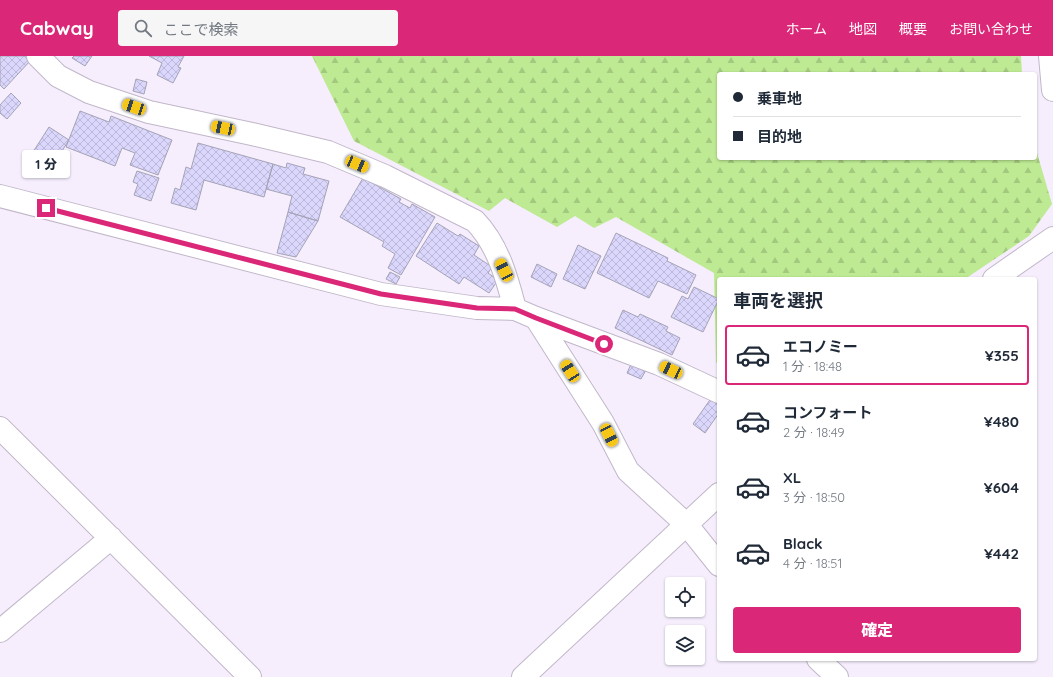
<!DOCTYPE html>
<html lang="ja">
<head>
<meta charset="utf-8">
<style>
	:root { --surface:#fff; --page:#f6f6f7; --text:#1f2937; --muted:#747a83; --line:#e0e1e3; --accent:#db2777 }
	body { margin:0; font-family:Quicksand,"Noto Sans JP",sans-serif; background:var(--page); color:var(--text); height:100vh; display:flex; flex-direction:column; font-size:15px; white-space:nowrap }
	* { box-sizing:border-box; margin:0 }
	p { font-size:13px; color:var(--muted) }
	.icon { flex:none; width:22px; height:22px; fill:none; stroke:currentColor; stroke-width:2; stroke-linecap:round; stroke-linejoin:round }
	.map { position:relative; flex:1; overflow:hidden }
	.side { position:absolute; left:717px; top:221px; width:320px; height:384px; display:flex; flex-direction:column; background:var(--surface); border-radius:4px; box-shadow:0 1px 3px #0004 }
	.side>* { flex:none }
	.banner { position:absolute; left:717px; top:16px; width:320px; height:88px; border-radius:4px; box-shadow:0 1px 3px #0004; display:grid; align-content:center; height:88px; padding:0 16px; background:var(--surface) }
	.fabs { position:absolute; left:665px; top:521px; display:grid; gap:8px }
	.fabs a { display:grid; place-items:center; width:40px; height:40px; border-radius:4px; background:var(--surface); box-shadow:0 1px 3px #0004; font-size:20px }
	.end { position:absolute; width:18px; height:18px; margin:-9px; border:5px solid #db2777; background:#fff; box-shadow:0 0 0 2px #fff }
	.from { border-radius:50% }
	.bubble { position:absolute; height:28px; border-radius:4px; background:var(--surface); box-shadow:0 1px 3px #0004; font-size:13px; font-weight:800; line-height:28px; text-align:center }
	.car { position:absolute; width:12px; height:24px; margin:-12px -6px; border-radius:5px; box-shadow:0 0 3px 1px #0007; background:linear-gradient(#f5c518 24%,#345 0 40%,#f5c518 0 76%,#345 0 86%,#f5c518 0) }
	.banner b { display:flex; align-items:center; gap:14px; height:38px; font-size:15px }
	.banner b+b { border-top:1px solid var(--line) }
	.banner i { width:10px; height:10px; background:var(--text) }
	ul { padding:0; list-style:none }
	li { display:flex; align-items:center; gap:12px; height:60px; margin:0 8px 6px; padding:0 8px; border:2px solid transparent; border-radius:4px }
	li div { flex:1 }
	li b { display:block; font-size:15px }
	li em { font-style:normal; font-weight:800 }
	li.on { border-color:var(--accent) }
	li>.icon { width:36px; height:36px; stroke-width:1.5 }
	h2 { padding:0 16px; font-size:18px; line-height:48px }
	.cta { display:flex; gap:8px; margin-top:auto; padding:8px 16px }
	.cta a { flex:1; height:46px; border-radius:4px; background:var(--accent); color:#fff; font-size:16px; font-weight:800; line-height:46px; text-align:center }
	header { display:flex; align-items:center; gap:24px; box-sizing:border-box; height:56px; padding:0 20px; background:var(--accent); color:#fff }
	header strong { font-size:19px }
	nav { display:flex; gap:22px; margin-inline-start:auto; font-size:14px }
	.search { width:280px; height:36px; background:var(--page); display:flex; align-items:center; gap:10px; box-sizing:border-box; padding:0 14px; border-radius:4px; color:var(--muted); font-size:15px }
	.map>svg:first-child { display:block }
	.forest { fill:url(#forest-firs) }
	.building { fill:url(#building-cross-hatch); stroke:#a5a3b6 }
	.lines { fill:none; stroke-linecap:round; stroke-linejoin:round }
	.minor-casing { stroke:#c1b7c9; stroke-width:24 }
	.minor { stroke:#fff; stroke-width:22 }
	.route { stroke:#db2777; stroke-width:5 }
</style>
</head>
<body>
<header>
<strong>Cabway</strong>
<div class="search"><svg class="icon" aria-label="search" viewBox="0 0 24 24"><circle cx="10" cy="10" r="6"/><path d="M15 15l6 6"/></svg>ここで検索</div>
<nav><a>ホーム</a><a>地図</a><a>概要</a><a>お問い合わせ</a></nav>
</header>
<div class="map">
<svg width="1053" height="621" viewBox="0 0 1053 621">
	<defs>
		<pattern id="forest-firs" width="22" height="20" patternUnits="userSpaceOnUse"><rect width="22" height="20" fill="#bdea92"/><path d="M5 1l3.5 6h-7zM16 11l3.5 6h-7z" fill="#a3c97f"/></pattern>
		<pattern id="building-cross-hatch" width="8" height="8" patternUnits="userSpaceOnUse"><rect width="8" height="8" fill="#dad6fc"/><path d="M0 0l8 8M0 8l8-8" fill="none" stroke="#bcb8d9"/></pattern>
	</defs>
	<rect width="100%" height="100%" fill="#f6eefd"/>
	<path class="forest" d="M 312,0 L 1021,0 L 1022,18 L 719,18 L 719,102 L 1035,102 L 1035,90 L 1052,148 L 1029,180 L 965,223 L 719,223 L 719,311 L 716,306 L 714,217 L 616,161 L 594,172 L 575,160 L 557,171 L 505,142 L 489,155 L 354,85 Z"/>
	<path class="building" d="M 0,0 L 26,0 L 31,4 L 4,33 L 0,29 Z
		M 74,0 L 92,0 L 85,10 L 72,2 Z
		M 149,0 L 184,0 L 178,11 L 181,12 L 173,27 L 157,19 L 162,7 Z
		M 136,23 L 147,26 L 144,38 L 133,35 Z
		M 11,37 L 21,47 L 7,63 L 0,57 L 0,49 Z
		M 80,55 L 109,66 L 111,60 L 172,84 L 158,119 L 130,109 L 135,97 L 122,92 L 115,110 L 66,91 Z
		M 49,71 L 69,84 L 53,109 L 33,96 Z
		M 198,87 L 273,108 L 264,141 L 204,124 L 196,154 L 171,147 L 175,132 L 180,134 L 186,111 L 191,113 Z
		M 287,107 L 305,112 L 303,118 L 329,125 L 318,165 L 288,156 L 292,140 L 266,133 L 273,108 L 286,112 Z
		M 137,115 L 159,122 L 151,145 L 134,139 L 138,128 L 133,126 Z
		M 363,122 L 401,143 L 399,146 L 410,152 L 412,148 L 435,161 L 401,219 L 388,212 L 395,198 L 382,190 L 384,186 L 340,161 Z
		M 288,156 L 318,165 L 296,201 L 277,197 Z
		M 437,167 L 458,180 L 460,178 L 479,190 L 474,199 L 492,211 L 488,217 L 498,224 L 489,237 L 464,221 L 459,228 L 416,200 Z
		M 616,177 L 668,202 L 667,205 L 696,219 L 687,238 L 658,225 L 649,242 L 597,217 Z
		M 578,189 L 601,200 L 585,233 L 563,223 Z
		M 537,208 L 557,218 L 551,231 L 531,221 Z
		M 390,216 L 400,221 L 396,228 L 386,223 Z
		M 694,231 L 719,243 L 703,276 L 671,261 L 682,240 L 688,243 Z
		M 623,254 L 638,261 L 640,258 L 668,271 L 666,275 L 680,282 L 672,299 L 615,272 Z
		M 632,306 L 646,314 L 641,323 L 627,317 Z
		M 712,341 L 719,345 L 719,357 L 705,377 L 693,368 Z"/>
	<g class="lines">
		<defs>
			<path id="minor" d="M 38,0 L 58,20 L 89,36 L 149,56 L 252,78 L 328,96 L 385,120 L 475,165 C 498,189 507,222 515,253
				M 1050,0 L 1053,34
				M 0,140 L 381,238 L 477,252 L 515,253 L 536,262 L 659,308 L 719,336
				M 994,223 L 1053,182
				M 536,262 L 603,367 L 628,415 L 687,469 L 719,509
				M 0,372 L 250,621
				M 0,575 L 111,482
				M 818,603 L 837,621
				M 523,621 L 719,438"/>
		</defs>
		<use href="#minor" class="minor-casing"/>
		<use href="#minor" class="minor"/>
	</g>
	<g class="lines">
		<path class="route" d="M 46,152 L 381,238 L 477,252 L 515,253 L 536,262 L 604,288"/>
	</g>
</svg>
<div class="fabs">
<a><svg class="icon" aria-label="locate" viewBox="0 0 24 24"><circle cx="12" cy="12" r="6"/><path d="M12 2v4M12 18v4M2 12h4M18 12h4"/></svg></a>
<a><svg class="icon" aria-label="layers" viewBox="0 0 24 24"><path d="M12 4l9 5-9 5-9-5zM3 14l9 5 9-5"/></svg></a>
</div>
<i class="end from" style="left:604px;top:288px"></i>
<i class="end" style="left:46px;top:152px"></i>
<div class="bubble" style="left:22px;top:94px;width:48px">1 分</div>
<i class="car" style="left:134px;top:51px;rotate:289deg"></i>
<i class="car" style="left:223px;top:72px;rotate:282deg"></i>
<i class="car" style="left:357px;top:108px;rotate:113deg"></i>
<i class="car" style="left:504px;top:214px;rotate:333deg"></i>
<i class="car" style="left:671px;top:314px;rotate:295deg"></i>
<i class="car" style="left:570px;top:315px;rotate:327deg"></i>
<i class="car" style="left:609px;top:379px;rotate:153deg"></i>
<div class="banner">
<b><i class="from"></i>乗車地</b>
<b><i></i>目的地</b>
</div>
<section class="side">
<h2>車両を選択</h2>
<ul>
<li class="on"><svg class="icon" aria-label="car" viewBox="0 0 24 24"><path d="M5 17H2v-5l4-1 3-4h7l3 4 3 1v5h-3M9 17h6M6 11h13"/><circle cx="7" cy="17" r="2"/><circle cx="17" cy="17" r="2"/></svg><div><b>エコノミー</b><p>1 分 · 18:48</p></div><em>¥355</em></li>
<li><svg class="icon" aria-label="car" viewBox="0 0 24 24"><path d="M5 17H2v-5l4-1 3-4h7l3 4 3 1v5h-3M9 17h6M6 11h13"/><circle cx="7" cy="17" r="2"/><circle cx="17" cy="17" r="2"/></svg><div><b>コンフォート</b><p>2 分 · 18:49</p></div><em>¥480</em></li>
<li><svg class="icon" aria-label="car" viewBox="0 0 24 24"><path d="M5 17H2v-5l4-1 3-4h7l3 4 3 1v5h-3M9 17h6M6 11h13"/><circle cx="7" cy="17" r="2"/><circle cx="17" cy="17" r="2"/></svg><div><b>XL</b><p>3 分 · 18:50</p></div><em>¥604</em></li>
<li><svg class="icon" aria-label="car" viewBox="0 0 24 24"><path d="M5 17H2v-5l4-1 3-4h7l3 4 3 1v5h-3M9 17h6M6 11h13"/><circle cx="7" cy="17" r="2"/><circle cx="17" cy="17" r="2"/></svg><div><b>Black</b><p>4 分 · 18:51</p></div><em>¥442</em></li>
</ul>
<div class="cta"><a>確定</a></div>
</section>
</div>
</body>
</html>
